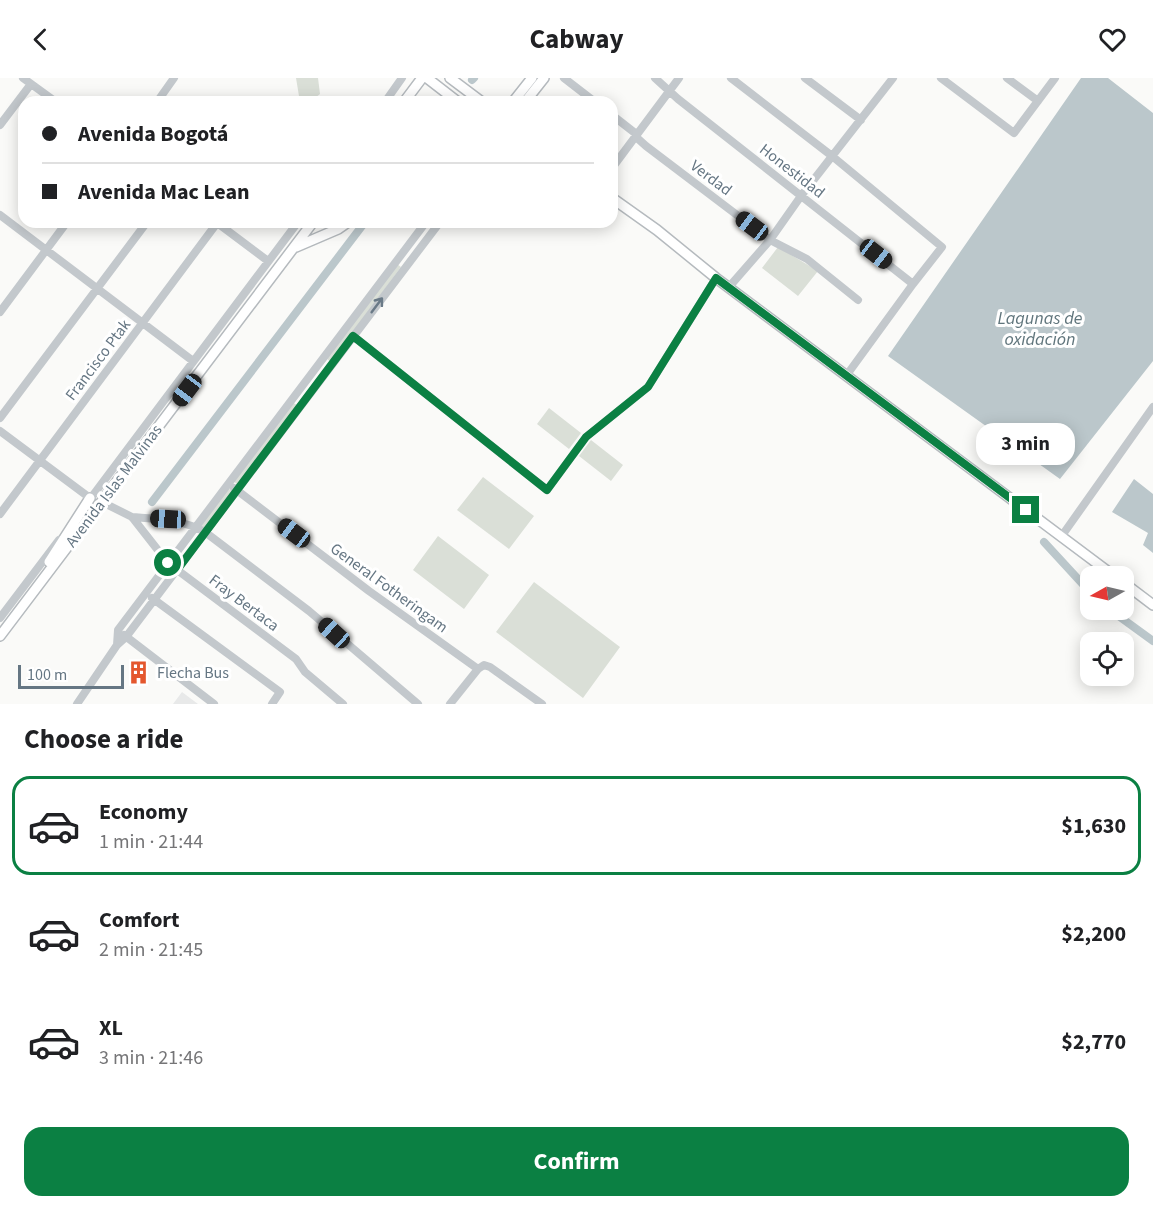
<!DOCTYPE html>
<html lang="en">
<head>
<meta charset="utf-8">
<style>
	:root { --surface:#fff; --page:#f6f6f6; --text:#202124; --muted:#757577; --line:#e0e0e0; --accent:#0b8043 }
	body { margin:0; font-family:"Source Sans 3",sans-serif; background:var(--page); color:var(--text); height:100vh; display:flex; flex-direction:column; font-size:22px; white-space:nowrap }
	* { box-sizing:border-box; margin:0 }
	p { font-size:20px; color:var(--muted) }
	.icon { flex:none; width:33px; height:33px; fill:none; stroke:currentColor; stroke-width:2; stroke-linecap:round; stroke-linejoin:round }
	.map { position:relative; height:626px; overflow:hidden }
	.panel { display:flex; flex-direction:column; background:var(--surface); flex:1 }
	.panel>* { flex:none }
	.guide { position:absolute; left:18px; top:18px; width:600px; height:132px; border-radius:18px; box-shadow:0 3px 15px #0003; display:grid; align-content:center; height:132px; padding:0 24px; background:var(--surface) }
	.needle { width:39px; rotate:262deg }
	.fabs { position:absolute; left:1080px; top:488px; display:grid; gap:12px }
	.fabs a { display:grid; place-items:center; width:54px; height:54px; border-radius:12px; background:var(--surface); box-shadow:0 3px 15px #0003; font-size:30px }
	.scale { position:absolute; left:18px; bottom:15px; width:106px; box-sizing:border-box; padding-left:6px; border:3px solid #657683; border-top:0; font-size:16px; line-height:21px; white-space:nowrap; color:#657683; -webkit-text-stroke:4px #fff; paint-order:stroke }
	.end { position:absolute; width:27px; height:27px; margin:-14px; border:8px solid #0b8043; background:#fff; box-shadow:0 0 0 3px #fff }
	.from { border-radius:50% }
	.bubble { position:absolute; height:42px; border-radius:18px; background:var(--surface); box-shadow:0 3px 15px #0003; font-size:20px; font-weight:700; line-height:42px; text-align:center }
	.car { position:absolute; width:18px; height:36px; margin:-18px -9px; border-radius:8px; box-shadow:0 0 4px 2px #0007; background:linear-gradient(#222 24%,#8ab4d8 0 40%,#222 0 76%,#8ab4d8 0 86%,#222 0) }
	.guide b { display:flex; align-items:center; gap:21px; height:57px; font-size:22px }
	.guide b+b { border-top:2px solid var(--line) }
	.guide i { width:15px; height:15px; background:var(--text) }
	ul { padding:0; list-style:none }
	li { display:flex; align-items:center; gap:18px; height:99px; margin:0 12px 9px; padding:0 12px; border:3px solid transparent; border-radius:18px }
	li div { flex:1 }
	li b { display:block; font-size:22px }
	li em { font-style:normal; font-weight:700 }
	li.current { border-color:var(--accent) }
	li>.icon { width:54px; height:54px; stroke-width:1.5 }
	h2 { padding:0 24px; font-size:27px; line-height:72px }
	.cta { display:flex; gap:12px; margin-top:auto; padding:12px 24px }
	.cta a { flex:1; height:69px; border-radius:18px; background:var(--accent); color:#fff; font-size:24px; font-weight:700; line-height:69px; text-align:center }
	header { display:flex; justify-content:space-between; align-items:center; height:78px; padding:0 24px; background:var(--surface); font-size:27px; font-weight:700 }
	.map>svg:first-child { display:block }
	.built { fill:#e8e9e9 }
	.green { fill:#dadfd7 }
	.water { fill:#bbc7cb }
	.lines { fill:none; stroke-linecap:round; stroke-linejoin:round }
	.canal { stroke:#bbc7cb; stroke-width:8 }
	.major-casing { stroke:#b5babe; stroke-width:12 }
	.minor { stroke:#c3c8cc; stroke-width:8 }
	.major { stroke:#fff; stroke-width:9 }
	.oneway { stroke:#6a7a87 }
	.route { stroke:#0b8043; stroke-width:8 }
	.labels { text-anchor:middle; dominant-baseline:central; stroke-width:6; stroke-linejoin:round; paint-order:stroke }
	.street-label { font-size:16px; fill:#657683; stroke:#fff }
	.poi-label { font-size:16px; fill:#657683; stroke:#fff; text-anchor:start }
	.water-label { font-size:18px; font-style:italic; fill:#60757c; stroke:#fff }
</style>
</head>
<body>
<header><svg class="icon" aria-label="back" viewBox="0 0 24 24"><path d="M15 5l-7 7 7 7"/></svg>Cabway<svg class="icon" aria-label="heart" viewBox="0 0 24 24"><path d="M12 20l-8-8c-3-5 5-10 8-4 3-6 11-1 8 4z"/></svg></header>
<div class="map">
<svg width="1153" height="626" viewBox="0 0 1153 626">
	<rect width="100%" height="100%" fill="#fafaf8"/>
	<path class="built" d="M 182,614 L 198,626 L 173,626 Z"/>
	<path class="green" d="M 296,0 L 318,0 L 320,16 L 310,24 L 300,24 Z
		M 778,169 L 818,193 L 798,218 L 762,190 Z
		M 397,186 L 401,189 L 331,284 L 327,281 Z
		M 292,324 L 297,327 L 238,407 L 233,403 Z
		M 549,330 L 581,355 L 569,371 L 537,346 Z
		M 591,362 L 623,387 L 611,403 L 579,378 Z
		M 483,399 L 534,438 L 509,471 L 457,432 Z
		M 228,410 L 232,413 L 204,450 L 200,447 Z
		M 438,458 L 489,497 L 464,531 L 413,492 Z
		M 534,504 L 620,569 L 583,620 L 496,554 Z"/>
	<path class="water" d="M 1081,0 L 1108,0 L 1153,35 L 1153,283 L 1060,401 L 888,278 Z
		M 1134,401 L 1153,416 L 1153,475 L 1143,467 L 1148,455 L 1112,434 Z"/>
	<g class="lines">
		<path class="canal" d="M 472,2 L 474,0
			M 152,424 L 365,144
			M 1044,464 L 1090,514
			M 1109,531 L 1153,563"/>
		<defs>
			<path id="major" d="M 427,0 L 458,24
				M 450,0 L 482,24
				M 404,24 L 422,0
				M 513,24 L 532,0
				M 525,24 L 544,0
				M 612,120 L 657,152 L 716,200 L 1114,498
				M 296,169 L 338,151 L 348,144
				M 49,484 L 90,420
				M 1124,505 L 1153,527
				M 0,558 L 313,144"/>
		</defs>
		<use href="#major" class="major-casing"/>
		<path class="minor" d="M 23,0 L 56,24
			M 564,0 L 595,24
			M 655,0 L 678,21 L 913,206
			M 731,0 L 832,78 L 942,169 L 913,206 L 846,298
			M 805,0 L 861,42
			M 941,0 L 1014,55 L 1055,0
			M 1007,0 L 1038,23
			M 157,24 L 174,0
			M 385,24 L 402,0
			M 612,37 L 635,55 L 636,59 L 646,68 L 770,162 L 807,181 L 858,222
			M 0,47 L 31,6
			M 612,90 L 679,0
			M 0,137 L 193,283
			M 216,144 L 268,183
			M 729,209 L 770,162 L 801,118 L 893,0
			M 0,234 L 67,144
			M 353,258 L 547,412 L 586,359 L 648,309 L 716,200
			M 0,340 L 147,144
			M 0,353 L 90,420
			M 234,410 L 369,513 L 478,591
			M 88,424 L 298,144
			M 102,424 L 132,439 L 168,485 L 296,581 L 305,594 L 343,626
			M 0,436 L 217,145
			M 132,439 C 158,441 181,441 205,454 L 309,533 L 418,626
			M 1061,459 L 1153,329
			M 152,520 L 280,614 L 272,626
			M 0,540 L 59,462
			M 124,557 L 214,626
			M 117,567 L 118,552 L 426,144
			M 77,626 L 117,567 L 126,559 L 440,144
			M 450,626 L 478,591 L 484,587 L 490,589 L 542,626"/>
		<use href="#major" class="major"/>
	</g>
	<defs><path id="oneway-shaft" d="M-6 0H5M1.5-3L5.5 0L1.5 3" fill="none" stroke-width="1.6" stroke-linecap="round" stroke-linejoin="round" transform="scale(1.5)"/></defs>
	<use class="oneway" href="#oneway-shaft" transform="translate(377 227) rotate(-53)"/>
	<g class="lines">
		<path class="route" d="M 168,485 L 177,492 L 353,258 L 547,412 L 586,359 L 648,309 L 716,200 L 1026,432"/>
	</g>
	<defs>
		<symbol id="building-bare" viewBox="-9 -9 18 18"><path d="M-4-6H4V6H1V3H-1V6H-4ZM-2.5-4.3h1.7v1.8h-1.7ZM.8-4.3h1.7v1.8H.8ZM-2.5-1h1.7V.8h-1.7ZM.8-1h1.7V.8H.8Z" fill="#e4572e" stroke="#fff" stroke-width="2.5" paint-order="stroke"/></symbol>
	</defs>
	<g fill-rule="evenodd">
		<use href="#building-bare" x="122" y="578" width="33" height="33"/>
	</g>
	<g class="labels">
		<g class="street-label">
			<text transform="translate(792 93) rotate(38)">Honestidad</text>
			<text transform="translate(711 100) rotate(37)">Verdad</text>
			<text transform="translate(98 282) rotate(-53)">Francisco Ptak</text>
			<text transform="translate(114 408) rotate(-53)">Avenida Islas Malvinas</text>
			<text transform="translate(389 510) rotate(36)">General Fotheringam</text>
			<text transform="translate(244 525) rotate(37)">Fray Bertaca</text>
		</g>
		<g class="poi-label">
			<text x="157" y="595">Flecha Bus</text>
		</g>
		<g class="water-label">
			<text x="1040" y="240">Lagunas de<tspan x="1040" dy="21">oxidación</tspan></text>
		</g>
	</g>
</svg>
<div class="fabs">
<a><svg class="needle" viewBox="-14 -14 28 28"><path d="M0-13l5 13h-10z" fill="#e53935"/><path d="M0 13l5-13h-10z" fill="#757577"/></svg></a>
<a><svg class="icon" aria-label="locate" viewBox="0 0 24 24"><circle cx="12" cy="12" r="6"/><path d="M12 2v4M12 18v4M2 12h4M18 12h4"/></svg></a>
</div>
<div class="scale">100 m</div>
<i class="end from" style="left:168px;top:485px"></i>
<i class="end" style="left:1026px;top:432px"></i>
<div class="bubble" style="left:976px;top:345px;width:99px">3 min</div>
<i class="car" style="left:752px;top:148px;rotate:307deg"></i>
<i class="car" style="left:876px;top:176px;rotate:128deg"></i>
<i class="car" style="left:187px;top:312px;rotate:217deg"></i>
<i class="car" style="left:168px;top:441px;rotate:273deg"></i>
<i class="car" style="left:294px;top:455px;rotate:307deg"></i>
<i class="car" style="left:334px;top:555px;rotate:312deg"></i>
<div class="guide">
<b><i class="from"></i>Avenida Bogotá</b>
<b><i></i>Avenida Mac Lean</b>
</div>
</div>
<section class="panel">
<h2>Choose a ride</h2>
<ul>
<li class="current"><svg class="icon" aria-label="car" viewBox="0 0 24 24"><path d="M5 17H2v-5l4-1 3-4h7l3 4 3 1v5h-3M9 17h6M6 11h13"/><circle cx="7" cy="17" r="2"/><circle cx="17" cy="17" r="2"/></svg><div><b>Economy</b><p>1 min · 21:44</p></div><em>$1,630</em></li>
<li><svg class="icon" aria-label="car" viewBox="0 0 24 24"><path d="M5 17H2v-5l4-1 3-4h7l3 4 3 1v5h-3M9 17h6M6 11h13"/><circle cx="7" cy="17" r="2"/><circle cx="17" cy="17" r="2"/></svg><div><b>Comfort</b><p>2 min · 21:45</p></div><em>$2,200</em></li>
<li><svg class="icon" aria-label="car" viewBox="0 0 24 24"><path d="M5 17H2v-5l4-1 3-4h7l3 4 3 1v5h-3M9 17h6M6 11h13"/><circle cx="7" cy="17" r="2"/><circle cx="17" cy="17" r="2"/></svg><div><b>XL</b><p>3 min · 21:46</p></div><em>$2,770</em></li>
</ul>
<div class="cta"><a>Confirm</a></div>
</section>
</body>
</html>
